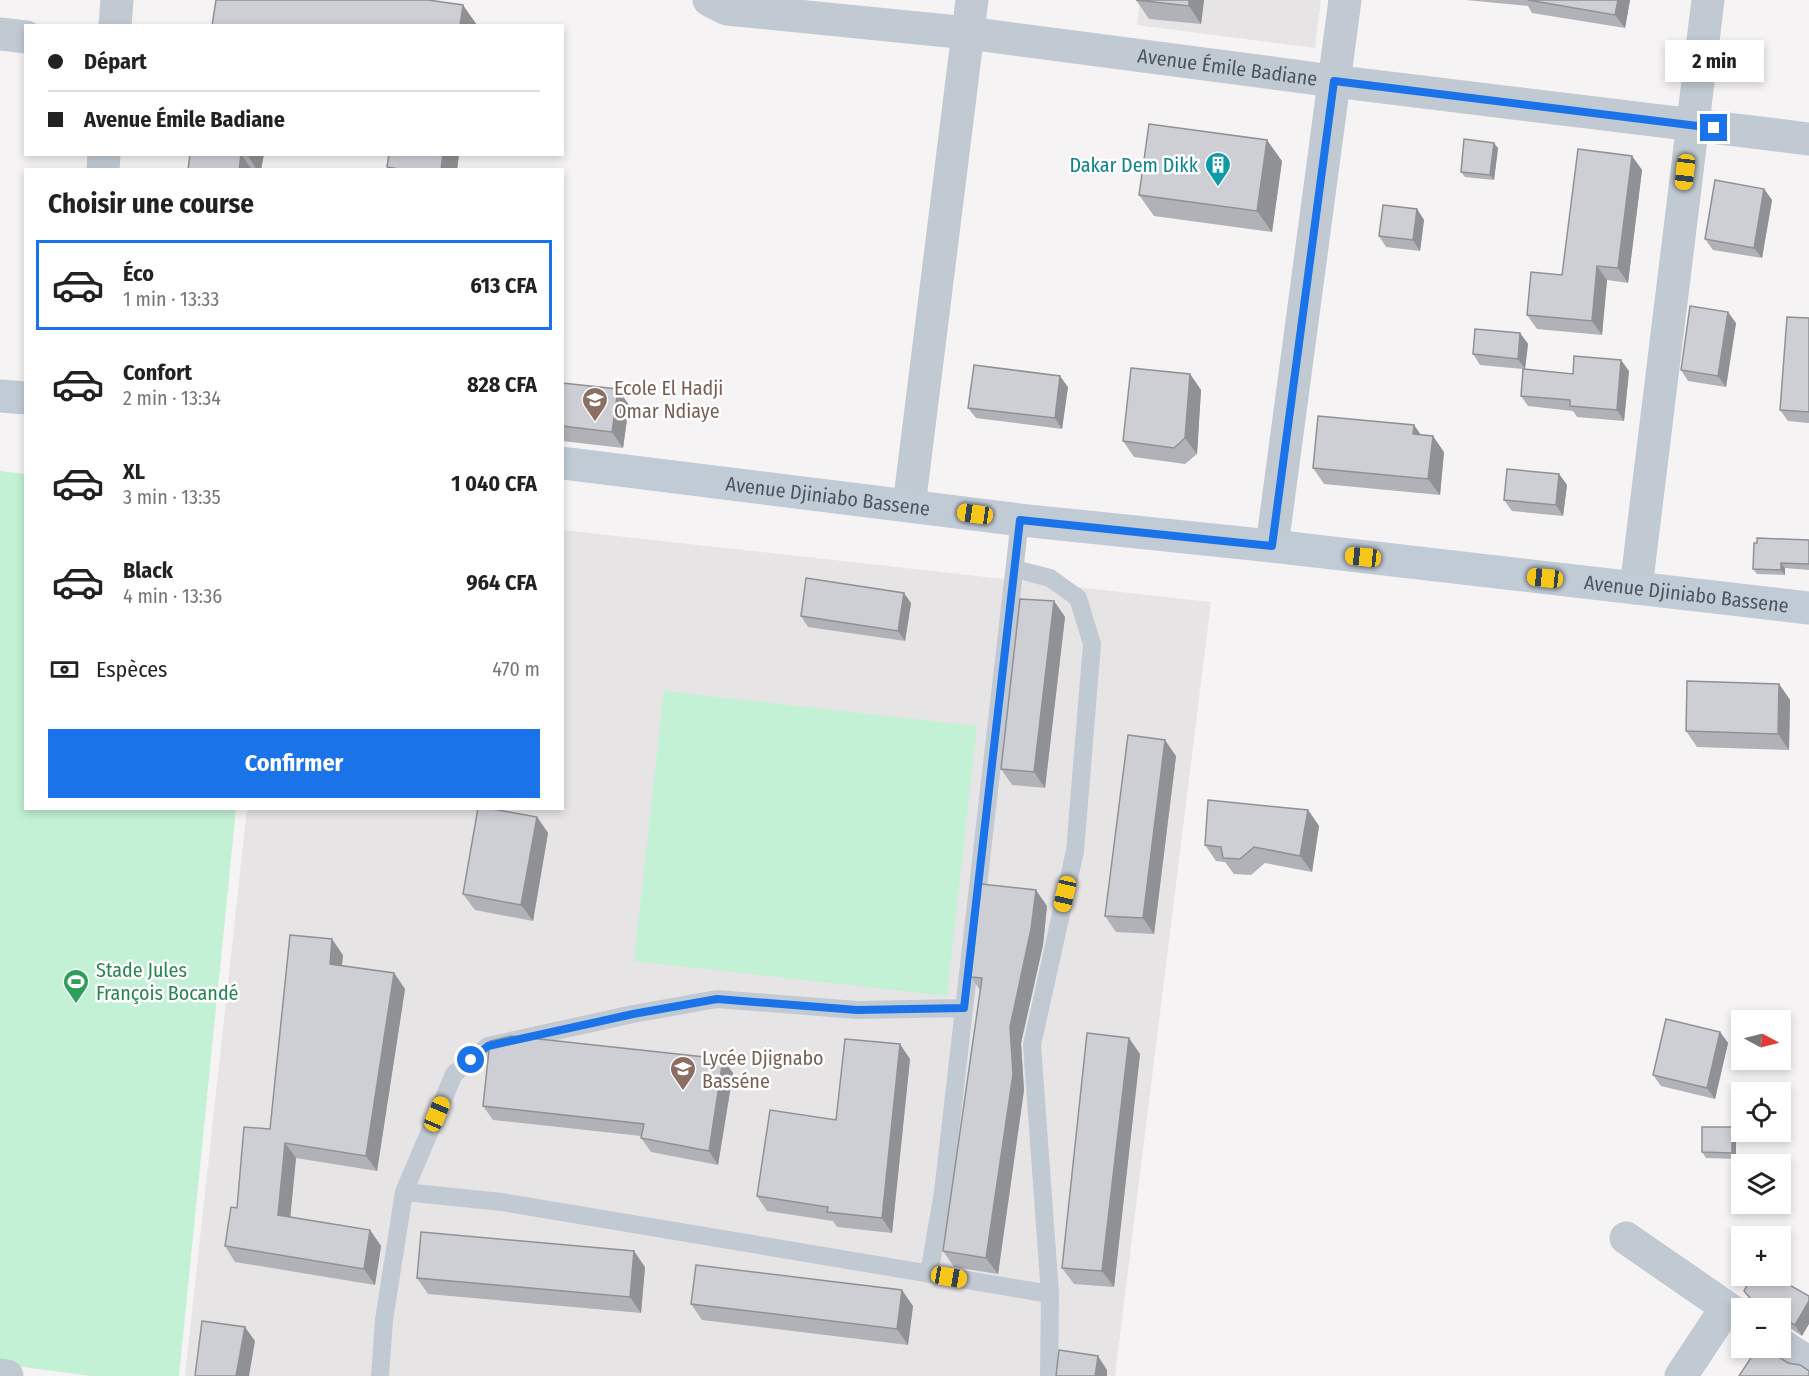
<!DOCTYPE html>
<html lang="fr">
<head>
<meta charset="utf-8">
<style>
	:root { --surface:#fff; --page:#f2f2f2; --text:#222; --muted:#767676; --line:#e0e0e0; --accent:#1a73e8 }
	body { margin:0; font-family:"Fira Sans Condensed",sans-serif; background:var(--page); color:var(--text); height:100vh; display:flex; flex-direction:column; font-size:22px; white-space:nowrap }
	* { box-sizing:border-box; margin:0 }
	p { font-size:20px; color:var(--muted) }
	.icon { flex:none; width:33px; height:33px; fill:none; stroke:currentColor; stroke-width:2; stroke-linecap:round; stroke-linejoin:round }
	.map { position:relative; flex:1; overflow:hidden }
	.details { position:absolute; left:24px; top:168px; width:540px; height:642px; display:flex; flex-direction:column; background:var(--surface); border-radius:0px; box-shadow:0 3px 9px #0003 }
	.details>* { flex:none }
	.banner { position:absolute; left:24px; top:24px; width:540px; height:132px; border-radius:0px; box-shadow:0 3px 9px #0003; display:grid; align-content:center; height:132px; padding:0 24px; background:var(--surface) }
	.needle { width:39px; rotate:97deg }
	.controls { position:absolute; left:1731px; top:1010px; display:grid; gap:12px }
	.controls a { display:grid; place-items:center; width:60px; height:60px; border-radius:0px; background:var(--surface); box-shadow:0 3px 9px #0003; font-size:30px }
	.end { position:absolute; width:27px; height:27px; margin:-14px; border:8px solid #1a73e8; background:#fff; box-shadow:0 0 0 3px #fff }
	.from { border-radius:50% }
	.bubble { position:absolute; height:42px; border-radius:0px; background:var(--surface); box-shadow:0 3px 9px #0003; font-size:20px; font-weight:700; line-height:42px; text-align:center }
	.car { position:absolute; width:18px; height:36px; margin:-18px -9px; border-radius:8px; box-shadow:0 0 4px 2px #0007; background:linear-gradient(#f5c518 24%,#345 0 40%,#f5c518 0 76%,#345 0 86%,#f5c518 0) }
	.banner b { display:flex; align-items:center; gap:21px; height:57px; font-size:22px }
	.banner b+b { border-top:2px solid var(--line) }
	.banner i { width:15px; height:15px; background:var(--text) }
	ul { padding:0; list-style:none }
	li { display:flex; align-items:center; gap:18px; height:90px; margin:0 12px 9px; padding:0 12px; border:3px solid transparent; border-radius:0px }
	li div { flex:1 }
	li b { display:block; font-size:22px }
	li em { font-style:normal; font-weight:700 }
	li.active { border-color:var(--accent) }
	li>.icon { width:54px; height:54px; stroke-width:1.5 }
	h2 { padding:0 24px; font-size:27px; line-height:72px }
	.pay { display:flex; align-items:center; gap:15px; height:66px; padding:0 24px; font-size:22px }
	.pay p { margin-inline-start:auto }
	.action { display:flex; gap:12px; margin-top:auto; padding:12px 24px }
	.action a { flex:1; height:69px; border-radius:0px; background:var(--accent); color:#fff; font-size:24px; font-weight:700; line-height:69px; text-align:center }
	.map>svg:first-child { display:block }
	.education { fill:#e6e4e5 }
	.green { fill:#c3f1d5 }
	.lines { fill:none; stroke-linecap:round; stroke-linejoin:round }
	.service { stroke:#c1cad2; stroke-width:18 }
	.minor { stroke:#c1cad2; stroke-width:33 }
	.secondary { stroke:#c1cbd6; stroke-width:33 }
	.wall { fill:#b0b2b7 }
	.shaded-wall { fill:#909195 }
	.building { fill:#cdcfd5; stroke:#909195; stroke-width:1.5 }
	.route { stroke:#1a73e8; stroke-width:8 }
	.labels { text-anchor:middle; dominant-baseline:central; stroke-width:5; stroke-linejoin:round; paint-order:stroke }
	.street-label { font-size:20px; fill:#4a5661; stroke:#fff }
	.culture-label { font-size:20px; fill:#0d838f; stroke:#fff; text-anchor:end }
	.education-label { font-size:20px; fill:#785e54; stroke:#fff; text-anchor:start }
	.leisure-label { font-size:20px; fill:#27864d; stroke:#fff; text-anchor:start }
</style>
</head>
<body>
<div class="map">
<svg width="1809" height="1376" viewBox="0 0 1809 1376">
	<rect width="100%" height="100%" fill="#f5f3f3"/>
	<path class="education" d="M 1140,0 L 1321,0 L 1315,48 L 1137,25 Z
		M 563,530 L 1211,602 L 1115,1376 L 185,1376 L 247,809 L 562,808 Z"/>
	<path class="green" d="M 0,471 L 25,474 L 26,808 L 236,809 L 179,1376 L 92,1376 L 0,1364 Z
		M 664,691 L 977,726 L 947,996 L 634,961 Z"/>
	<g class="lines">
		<path class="service" d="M 1015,569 L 1050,578 L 1078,598 L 1092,644 L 1075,851 L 1032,1045 L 1050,1294 L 1049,1376
			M 404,1192 L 502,1202 L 1050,1294
			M 929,1274 L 943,1192 L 1020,520
			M 380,1376 L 384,1320 L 404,1192 L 454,1074 L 488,1046 L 633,1014 L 717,999 L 857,1010 L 964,1008"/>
		<g class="minor">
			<path id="s1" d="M 709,0 L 727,9 L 968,33 L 1333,81 L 1809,139"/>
			<path d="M 115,26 L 117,0"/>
			<path d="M 0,34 L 26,37"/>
			<path d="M 103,170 L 104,154"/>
			<path d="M 909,506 L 972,0"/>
			<path d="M 1272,546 L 1345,0"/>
			<path d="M 1636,588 L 1708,0"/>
			<path d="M 1626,1238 L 1742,1318"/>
			<path d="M 1780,1344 L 1809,1363"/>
			<path d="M 0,1375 L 7,1376"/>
			<path d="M 1681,1376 L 1726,1308"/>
		</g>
		<g class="secondary">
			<path d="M 0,396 L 26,398"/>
			<path id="s2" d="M 562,463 L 1020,520 L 1272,546 L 1809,608"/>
		</g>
	</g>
	<path class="wall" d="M 1136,0 L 1204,0 L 1201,24 L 1149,19 Z
		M 1466,0 L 1630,0 L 1625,28 L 1532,13 L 1528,6 Z
		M 1498,148 L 1494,180 L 1465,177 L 1461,172 Z
		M 190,154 L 264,154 L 261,170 L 188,170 Z
		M 389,154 L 459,154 L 457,170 L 389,170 L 387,167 Z
		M 1632,156 L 1642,170 L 1628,283 L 1607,280 L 1602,335 L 1537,329 L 1527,315 L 1562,275 Z
		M 1282,161 L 1272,232 L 1154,216 L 1139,195 Z
		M 1764,189 L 1772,200 L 1762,258 L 1713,250 L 1705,239 Z
		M 1417,209 L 1424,220 L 1420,251 L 1386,247 L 1379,236 Z
		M 1809,318 L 1809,423 L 1788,421 L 1780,410 Z
		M 1736,323 L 1726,387 L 1688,381 L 1681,370 Z
		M 1520,333 L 1528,344 L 1525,369 L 1573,374 L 1629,371 L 1624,421 L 1577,417 L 1573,411 L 1528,406 L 1521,396 L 1523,369 L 1480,365 L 1473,354 Z
		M 1190,374 L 1201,390 L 1197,454 L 1185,464 L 1134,457 L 1123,441 Z
		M 562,383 L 629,405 L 623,448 L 562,441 Z
		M 1068,387 L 1062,429 L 976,418 L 968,408 Z
		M 1414,425 L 1421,435 L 1444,452 L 1440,495 L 1324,484 L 1313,468 Z
		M 1559,474 L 1567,485 L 1563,516 L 1512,511 L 1504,500 Z
		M 1809,540 L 1809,570 L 1785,568 L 1785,575 L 1757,574 L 1753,569 Z
		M 1054,601 L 1065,617 L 1045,788 L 1012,785 L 1001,769 Z
		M 911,603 L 905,641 L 808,627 L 801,616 Z
		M 1779,684 L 1790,700 L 1789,750 L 1697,747 L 1686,731 Z
		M 1176,756 L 1154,934 L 1116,932 L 1105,916 Z
		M 1308,810 L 1319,826 L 1312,872 L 1265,863 L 1251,875 L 1234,874 L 1225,862 L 1216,861 L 1205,845 Z
		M 537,817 L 548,833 L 533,921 L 475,910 L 463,894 Z
		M 1047,906 L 1043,945 L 1021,1043 L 1024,1090 L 998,1274 L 954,1267 L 943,1251 L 980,990 L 971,977 Z
		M 343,955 L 342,966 L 394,973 L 405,989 L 377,1171 L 296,1158 L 290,1217 L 370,1230 L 381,1246 L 375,1285 L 235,1262 L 225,1246 L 237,1208 Z
		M 1720,1032 L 1728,1043 L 1715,1099 L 1661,1086 L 1653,1075 Z
		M 1140,1054 L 1114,1287 L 1074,1284 L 1062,1268 Z
		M 910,1059 L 892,1233 L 837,1227 L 833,1221 L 767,1211 L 757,1196 L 836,1120 Z
		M 733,1073 L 718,1165 L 651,1152 L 641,1138 L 641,1136 L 493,1120 L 483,1106 Z
		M 1736,1133 L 1736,1159 L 1706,1158 L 1702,1152 Z
		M 645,1267 L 641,1313 L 428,1294 L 417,1278 Z
		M 1772,1275 L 1802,1336 L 1790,1328 L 1780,1326 L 1780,1308 L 1752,1302 L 1744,1291 Z
		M 691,1304 L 913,1306 L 908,1345 L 702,1320 Z"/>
	<path class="shaded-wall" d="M 1189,0 L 1204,0 L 1201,24 L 1189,6 Z
		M 1618,0 L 1630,0 L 1625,28 L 1615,15 Z
		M 463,5 L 477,25 L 477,26 L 460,26 Z
		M 1267,140 L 1282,161 L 1272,232 L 1257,211 Z
		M 1494,143 L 1498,148 L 1494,180 L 1490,175 Z
		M 241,154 L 252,170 L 239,170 Z
		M 247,154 L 264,154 L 261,170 L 257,170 Z
		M 443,154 L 459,154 L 457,170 L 441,170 Z
		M 1632,156 L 1642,170 L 1628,283 L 1618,268 Z
		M 1764,189 L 1772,200 L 1762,258 L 1754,248 Z
		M 1417,209 L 1424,220 L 1420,251 L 1413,240 Z
		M 1597,266 L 1607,280 L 1602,335 L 1592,321 Z
		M 1728,312 L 1736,323 L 1726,387 L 1718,376 Z
		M 1520,333 L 1528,344 L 1525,369 L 1518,359 Z
		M 1621,360 L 1629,371 L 1624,421 L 1617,410 Z
		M 1190,374 L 1201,390 L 1197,454 L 1185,438 Z
		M 1060,376 L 1068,387 L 1062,429 L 1055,418 Z
		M 618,389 L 629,405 L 623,448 L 612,432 Z
		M 1414,425 L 1425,441 L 1413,434 Z
		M 1433,436 L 1444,452 L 1440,495 L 1428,479 Z
		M 1559,474 L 1567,485 L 1563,516 L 1556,505 Z
		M 1781,563 L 1785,568 L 1785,575 L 1781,570 Z
		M 904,593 L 911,603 L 905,641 L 898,631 Z
		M 1054,601 L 1065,617 L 1045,788 L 1034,772 Z
		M 1779,684 L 1790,700 L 1789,750 L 1778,734 Z
		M 1165,740 L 1176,756 L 1154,934 L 1143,918 Z
		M 1308,810 L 1319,826 L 1312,872 L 1300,856 Z
		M 537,817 L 548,833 L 533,921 L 521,905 Z
		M 1036,890 L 1047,906 L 1043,945 L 1021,1043 L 1024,1090 L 998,1274 L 986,1258 L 1010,1027 Z
		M 332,939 L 343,955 L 340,979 L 330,964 Z
		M 394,973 L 405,989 L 377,1171 L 366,1156 Z
		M 1720,1032 L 1728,1043 L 1715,1099 L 1707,1088 Z
		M 1129,1038 L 1140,1054 L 1114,1287 L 1102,1271 Z
		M 900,1044 L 910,1059 L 892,1233 L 882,1218 Z
		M 723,1059 L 733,1073 L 718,1165 L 709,1151 Z
		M 1732,1127 L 1736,1133 L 1736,1159 L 1732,1153 Z
		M 285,1143 L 296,1158 L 289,1231 L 278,1215 Z
		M 370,1230 L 381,1246 L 375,1285 L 364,1269 Z
		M 634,1251 L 645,1267 L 641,1313 L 630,1297 Z
		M 902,1290 L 913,1306 L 908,1345 L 897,1329 Z
		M 1809,1301 L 1809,1324 L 1802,1336 L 1795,1325 Z
		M 245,1327 L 255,1341 L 249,1376 L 236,1376 Z
		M 1098,1356 L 1107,1370 L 1107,1376 L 1095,1376 Z"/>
	<path class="building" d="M 216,0 L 428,0 L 463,5 L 460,26 L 212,26 Z
		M 1136,0 L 1189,0 L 1189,6 Z
		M 1528,0 L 1618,0 L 1615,15 Z
		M 1149,124 L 1267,140 L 1257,211 L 1139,195 Z
		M 1464,139 L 1494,143 L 1490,175 L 1461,172 Z
		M 1578,149 L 1632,156 L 1618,268 L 1597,266 L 1592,321 L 1527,315 L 1531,272 L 1562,275 Z
		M 190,154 L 241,154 L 239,170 L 188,170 Z
		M 389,154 L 443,154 L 441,170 L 405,170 L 387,167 Z
		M 1715,180 L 1764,189 L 1754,248 L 1705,239 Z
		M 1383,205 L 1417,209 L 1413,240 L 1379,236 Z
		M 1690,306 L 1728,312 L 1718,376 L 1681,370 Z
		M 1787,317 L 1809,318 L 1809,412 L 1780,410 Z
		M 1475,329 L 1520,333 L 1518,359 L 1473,354 Z
		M 1574,356 L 1621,360 L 1617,410 L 1570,406 L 1570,400 L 1521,396 L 1523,369 L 1573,374 Z
		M 974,365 L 1060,376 L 1055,418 L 968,408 Z
		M 1131,368 L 1190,374 L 1185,438 L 1174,448 L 1123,441 Z
		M 562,383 L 618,389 L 612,432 L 562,426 Z
		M 1318,416 L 1414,425 L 1413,434 L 1433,436 L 1428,479 L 1313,468 Z
		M 1507,469 L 1559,474 L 1556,505 L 1504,500 Z
		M 1757,538 L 1809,540 L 1809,564 L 1781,563 L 1781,570 L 1753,569 L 1754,543 L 1757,543 Z
		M 806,578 L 904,593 L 898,631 L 801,616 Z
		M 1020,599 L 1054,601 L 1034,772 L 1001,769 Z
		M 1687,681 L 1779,684 L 1778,734 L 1686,731 Z
		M 1128,735 L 1165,740 L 1143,918 L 1105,916 Z
		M 1208,800 L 1308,810 L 1300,856 L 1254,847 L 1240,859 L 1223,858 L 1221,847 L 1205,845 Z
		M 478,808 L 487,808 L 537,817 L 521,905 L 463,894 Z
		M 981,884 L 1036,890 L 1031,929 L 1010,1027 L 1013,1074 L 986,1258 L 943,1251 L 982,978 L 971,977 Z
		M 290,935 L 332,939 L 330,964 L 394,973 L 366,1156 L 285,1143 L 278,1215 L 370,1230 L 364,1269 L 225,1246 L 231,1207 L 237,1208 L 244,1127 L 270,1129 Z
		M 1666,1019 L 1720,1032 L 1707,1088 L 1653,1075 Z
		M 1087,1033 L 1129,1038 L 1102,1271 L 1062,1268 Z
		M 511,1036 L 723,1059 L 709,1151 L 641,1138 L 644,1124 L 483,1106 L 490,1041 Z
		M 845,1039 L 900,1044 L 882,1218 L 827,1212 L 828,1207 L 757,1196 L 770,1110 L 836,1120 Z
		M 1702,1127 L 1732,1127 L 1732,1153 L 1702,1152 Z
		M 421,1232 L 634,1251 L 630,1297 L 417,1278 Z
		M 696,1265 L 902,1290 L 897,1329 L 691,1304 Z
		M 1753,1275 L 1772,1275 L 1809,1296 L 1809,1301 L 1795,1325 L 1780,1317 L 1780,1308 L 1753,1308 L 1751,1299 L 1744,1291 Z
		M 202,1321 L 245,1327 L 236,1376 L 195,1376 Z
		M 1758,1347 L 1764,1347 L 1788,1363 L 1800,1365 L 1809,1371 L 1809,1376 L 1739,1376 Z
		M 1059,1350 L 1098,1356 L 1095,1376 L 1056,1376 Z"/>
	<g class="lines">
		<path class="route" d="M 471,1060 L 488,1046 L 633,1014 L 717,999 L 857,1010 L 964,1008 L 1020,520 L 1272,546 L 1334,81 L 1714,128"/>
	</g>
	<defs>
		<symbol id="building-pin" viewBox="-11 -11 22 30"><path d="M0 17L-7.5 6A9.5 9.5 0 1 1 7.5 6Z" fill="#0f9aa8" stroke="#fff"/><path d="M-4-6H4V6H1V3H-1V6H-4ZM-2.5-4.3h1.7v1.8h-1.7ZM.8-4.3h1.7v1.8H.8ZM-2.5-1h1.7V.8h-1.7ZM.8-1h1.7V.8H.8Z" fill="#fff"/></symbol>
		<symbol id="school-pin" viewBox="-11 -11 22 30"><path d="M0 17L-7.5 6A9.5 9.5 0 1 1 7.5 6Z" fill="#8d6e63" stroke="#fff"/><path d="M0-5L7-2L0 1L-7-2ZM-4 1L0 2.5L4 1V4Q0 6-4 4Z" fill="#fff"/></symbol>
		<symbol id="stadium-pin" viewBox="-11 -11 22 30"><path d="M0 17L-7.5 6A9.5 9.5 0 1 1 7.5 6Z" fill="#2e9e5b" stroke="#fff"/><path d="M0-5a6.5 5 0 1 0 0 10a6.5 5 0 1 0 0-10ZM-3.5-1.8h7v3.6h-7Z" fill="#fff"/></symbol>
	</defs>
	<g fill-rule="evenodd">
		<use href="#building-pin" x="1203" y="150" width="30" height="40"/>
		<use href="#school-pin" x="580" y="385" width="30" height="40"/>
		<use href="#stadium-pin" x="61" y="967" width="30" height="40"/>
		<use href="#school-pin" x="668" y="1054" width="30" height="40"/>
	</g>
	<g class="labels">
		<g class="street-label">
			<text stroke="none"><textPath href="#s1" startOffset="524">Avenue Émile Badiane</textPath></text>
			<text stroke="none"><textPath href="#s2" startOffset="268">Avenue Djiniabo Bassene</textPath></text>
			<text stroke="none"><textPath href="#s2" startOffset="1132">Avenue Djiniabo Bassene</textPath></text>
		</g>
		<g class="culture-label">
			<text x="1198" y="165">Dakar Dem Dikk</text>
		</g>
		<g class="education-label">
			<text x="614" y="388">Ecole El Hadji<tspan x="614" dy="23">Omar Ndiaye</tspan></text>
			<text x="702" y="1058">Lycée Djignabo<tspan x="702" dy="23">Basséne</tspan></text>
		</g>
		<g class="leisure-label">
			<text x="96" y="970">Stade Jules<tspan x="96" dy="23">François Bocandé</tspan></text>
		</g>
	</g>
</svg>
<div class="controls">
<a><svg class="needle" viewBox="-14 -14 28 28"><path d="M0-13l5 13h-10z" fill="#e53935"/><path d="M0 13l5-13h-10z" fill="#767676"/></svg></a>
<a><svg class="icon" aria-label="locate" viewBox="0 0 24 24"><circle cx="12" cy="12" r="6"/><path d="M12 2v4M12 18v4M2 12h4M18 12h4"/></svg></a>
<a><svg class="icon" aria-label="layers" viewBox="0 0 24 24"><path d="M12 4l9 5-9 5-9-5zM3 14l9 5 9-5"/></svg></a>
<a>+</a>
<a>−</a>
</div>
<i class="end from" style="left:471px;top:1060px"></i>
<i class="end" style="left:1714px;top:128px"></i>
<div class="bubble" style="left:1665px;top:40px;width:99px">2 min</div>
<i class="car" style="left:1685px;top:172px;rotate:187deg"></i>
<i class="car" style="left:975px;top:514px;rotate:278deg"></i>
<i class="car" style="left:1363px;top:557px;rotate:276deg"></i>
<i class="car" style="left:1545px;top:578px;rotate:276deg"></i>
<i class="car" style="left:1065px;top:894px;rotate:193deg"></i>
<i class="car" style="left:437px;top:1114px;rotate:23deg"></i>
<i class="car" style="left:949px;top:1277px;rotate:100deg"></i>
<div class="banner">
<b><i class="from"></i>Départ</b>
<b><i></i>Avenue Émile Badiane</b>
</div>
<section class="details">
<h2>Choisir une course</h2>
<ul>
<li class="active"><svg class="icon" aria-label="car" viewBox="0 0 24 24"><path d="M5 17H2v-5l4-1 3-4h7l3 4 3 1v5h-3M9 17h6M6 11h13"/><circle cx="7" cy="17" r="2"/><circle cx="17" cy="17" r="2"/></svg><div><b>Éco</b><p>1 min · 13:33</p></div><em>613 CFA</em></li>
<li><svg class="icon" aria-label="car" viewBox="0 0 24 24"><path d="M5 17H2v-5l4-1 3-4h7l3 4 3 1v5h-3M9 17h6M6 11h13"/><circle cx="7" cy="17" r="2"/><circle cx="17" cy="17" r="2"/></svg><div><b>Confort</b><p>2 min · 13:34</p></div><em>828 CFA</em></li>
<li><svg class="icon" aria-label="car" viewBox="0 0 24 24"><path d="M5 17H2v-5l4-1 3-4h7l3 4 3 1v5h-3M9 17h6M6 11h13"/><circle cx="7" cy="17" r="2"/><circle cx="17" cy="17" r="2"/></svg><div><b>XL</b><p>3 min · 13:35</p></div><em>1 040 CFA</em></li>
<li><svg class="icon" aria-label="car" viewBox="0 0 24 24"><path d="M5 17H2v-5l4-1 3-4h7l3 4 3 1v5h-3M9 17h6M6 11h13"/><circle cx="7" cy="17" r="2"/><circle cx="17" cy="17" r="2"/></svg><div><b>Black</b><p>4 min · 13:36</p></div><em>964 CFA</em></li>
</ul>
<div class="pay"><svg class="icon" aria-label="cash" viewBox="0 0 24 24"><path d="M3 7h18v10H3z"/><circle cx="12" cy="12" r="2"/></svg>Espèces<p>470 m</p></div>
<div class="action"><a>Confirmer</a></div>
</section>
</div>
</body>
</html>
